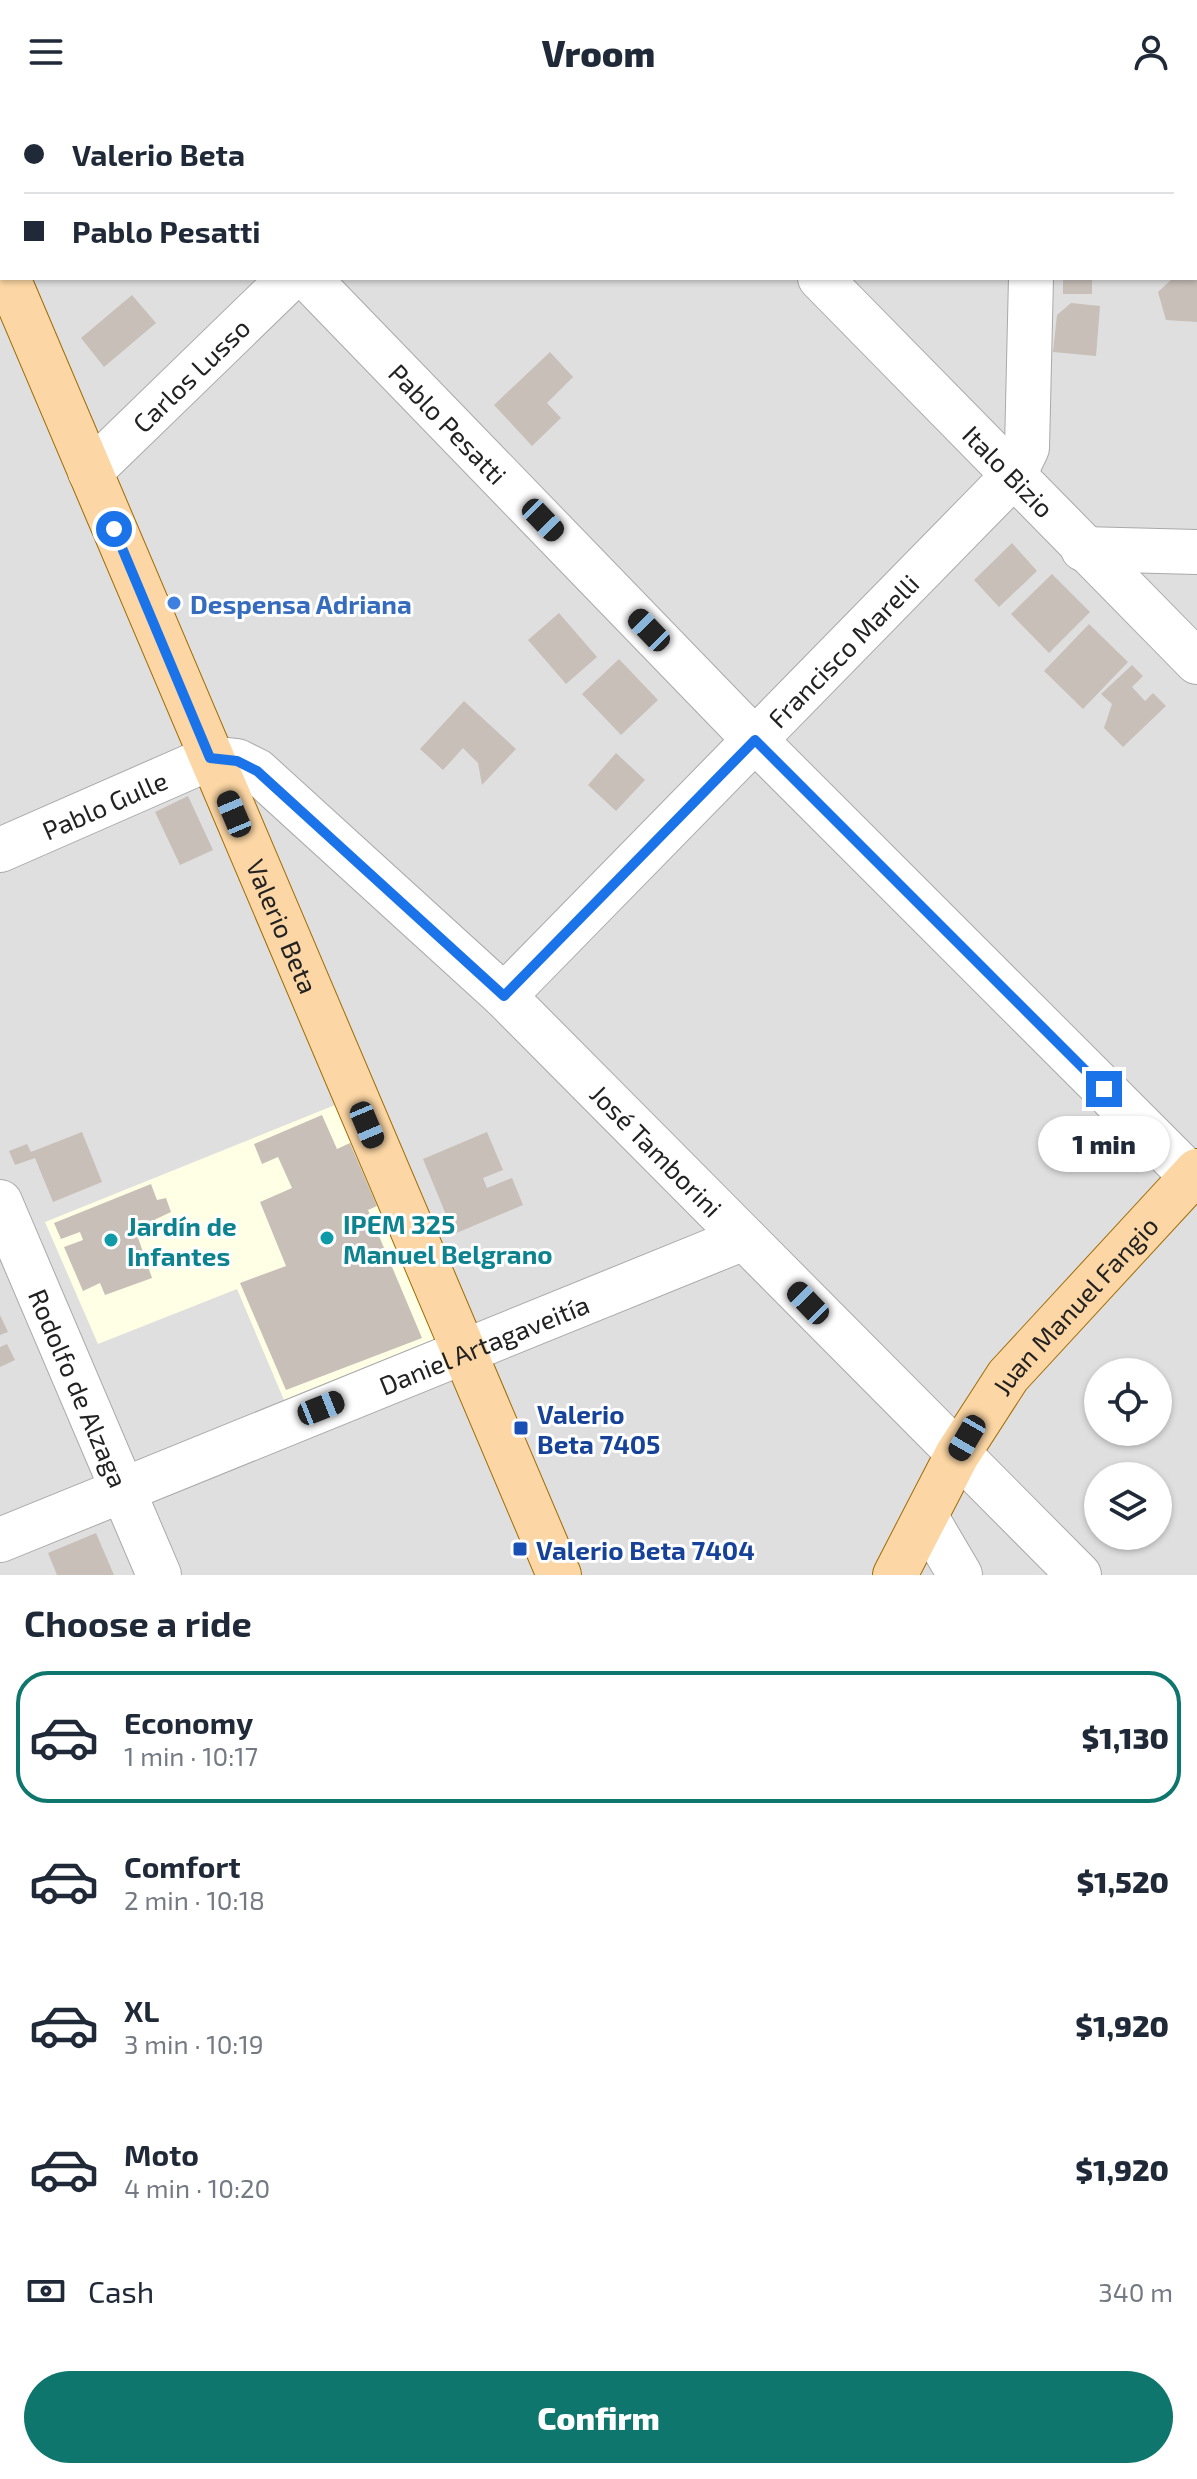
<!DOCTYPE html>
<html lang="en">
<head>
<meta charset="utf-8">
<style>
	:root { --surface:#fff; --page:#f2f2f3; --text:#1f2937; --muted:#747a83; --line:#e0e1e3; --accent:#0f766e }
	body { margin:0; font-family:"Exo 2",sans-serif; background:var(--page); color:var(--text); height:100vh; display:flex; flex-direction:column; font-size:30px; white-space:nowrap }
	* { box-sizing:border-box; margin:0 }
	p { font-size:26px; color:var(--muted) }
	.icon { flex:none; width:44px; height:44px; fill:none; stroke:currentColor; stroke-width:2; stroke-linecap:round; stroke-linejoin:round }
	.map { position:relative; height:1471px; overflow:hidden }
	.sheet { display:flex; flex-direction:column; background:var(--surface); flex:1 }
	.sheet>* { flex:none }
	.guide { position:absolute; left:0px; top:0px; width:1198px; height:176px; box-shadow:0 2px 6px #0004; display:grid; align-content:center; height:176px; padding:0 24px; background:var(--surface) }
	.tools { position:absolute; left:1084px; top:1254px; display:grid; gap:16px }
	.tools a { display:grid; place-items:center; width:88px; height:88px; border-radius:50%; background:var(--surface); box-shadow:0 2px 6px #0004; font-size:40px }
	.end { position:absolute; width:36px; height:36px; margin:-18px; border:10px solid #1a73e8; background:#fff; box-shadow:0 0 0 4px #fff }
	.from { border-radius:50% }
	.bubble { position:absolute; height:56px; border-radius:28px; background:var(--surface); box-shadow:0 2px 6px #0004; font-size:26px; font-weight:800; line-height:56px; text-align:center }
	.car { position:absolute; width:24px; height:48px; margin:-24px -12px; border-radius:10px; box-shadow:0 0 6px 2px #0007; background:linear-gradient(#222 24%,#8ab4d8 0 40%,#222 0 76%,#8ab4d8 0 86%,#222 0) }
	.guide b { display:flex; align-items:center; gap:28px; height:76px; font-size:30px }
	.guide b+b { border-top:2px solid var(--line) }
	.guide i { width:20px; height:20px; background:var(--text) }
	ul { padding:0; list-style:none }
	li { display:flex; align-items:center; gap:24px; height:132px; margin:0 16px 12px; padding:0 8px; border:4px solid transparent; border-radius:32px }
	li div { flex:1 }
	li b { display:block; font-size:30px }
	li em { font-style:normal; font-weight:800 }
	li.on { border-color:var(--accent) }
	li>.icon { width:72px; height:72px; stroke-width:1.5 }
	h2 { padding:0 24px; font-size:36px; line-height:96px }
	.pay { display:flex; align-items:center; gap:20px; height:88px; padding:0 24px; font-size:30px }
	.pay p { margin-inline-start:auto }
	.action { display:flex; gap:16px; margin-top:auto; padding:16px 24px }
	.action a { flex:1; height:92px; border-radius:48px; background:var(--accent); color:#fff; font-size:32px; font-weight:800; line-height:92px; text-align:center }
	header { display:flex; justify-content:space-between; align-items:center; height:104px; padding:0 24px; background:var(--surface); font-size:36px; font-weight:800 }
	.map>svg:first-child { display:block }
	.residential { fill:#e0dfdf; fill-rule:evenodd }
	.education { fill:#ffffe5 }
	.building { fill:#c7bfb8 }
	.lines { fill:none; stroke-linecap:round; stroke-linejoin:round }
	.minor-casing { stroke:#a9a9a9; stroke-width:46 }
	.major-casing { stroke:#a06b00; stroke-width:46 }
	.minor { stroke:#fff; stroke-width:44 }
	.major { stroke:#fcd6a4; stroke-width:44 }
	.route { stroke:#1a73e8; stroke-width:10 }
	.shop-dot { fill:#3f7fe0; stroke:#fff; stroke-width:3 }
	.culture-dot { fill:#0f9aa8; stroke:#fff; stroke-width:3 }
	.transit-dot { fill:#1a4fb4; stroke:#fff; stroke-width:3 }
	.labels { text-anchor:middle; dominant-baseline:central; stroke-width:6; stroke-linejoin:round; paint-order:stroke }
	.street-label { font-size:26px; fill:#222; stroke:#fff }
	.shop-label { font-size:26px; font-weight:bold; fill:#366cbe; stroke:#fff; text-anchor:start }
	.culture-label { font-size:26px; font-weight:bold; fill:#0d838f; stroke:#fff; text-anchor:start }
	.transit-label { font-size:26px; font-weight:bold; fill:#164399; stroke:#fff; text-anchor:start }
</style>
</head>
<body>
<header><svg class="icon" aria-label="menu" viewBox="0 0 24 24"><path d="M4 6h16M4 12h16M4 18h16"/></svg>Vroom<svg class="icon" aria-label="person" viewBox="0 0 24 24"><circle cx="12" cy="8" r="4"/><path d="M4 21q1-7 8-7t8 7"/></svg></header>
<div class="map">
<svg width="1197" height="1471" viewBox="0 0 1197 1471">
	<rect width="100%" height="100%" fill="#f2efe9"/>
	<path class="residential" d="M 0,0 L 1197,0 L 1197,1471 L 0,1471 ZM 2,2 L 1196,2 L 1196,174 L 2,174 ZM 1098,1268 L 1158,1268 L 1158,1328 L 1098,1328 ZM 1098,1372 L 1158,1372 L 1158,1432 L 1098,1432 Z"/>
	<path class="education" d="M 340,999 L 439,1233 L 284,1296 L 237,1185 L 98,1240 L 45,1118 Z"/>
	<path class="building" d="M 1063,174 L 1092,174 L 1092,190 L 1063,190 Z
		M 1173,174 L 1197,174 L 1197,218 L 1166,216 L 1158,188 Z
		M 132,191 L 156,219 L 104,263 L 81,234 Z
		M 1071,199 L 1100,202 L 1096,252 L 1053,248 L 1057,211 Z
		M 550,248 L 573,273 L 547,299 L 561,314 L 532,342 L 494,301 Z
		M 1012,439 L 1037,467 L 999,503 L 974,476 Z
		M 1052,470 L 1090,508 L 1049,549 L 1011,510 Z
		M 559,509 L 597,553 L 566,580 L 528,536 Z
		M 1089,520 L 1128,558 L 1083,605 L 1044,567 Z
		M 619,555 L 658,596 L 621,631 L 582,590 Z
		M 1132,561 L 1143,572 L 1132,583 L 1145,597 L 1153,589 L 1166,602 L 1123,643 L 1104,624 L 1112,600 L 1101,590 Z
		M 464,597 L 516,645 L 482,681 L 478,659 L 463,644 L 443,666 L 420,645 Z
		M 616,649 L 645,676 L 616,707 L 588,681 Z
		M 188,692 L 213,746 L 180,761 L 155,708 Z
		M 322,1011 L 337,1045 L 350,1039 L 377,1102 L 368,1106 L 422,1234 L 286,1286 L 240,1179 L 286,1162 L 260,1098 L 292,1084 L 278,1053 L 262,1060 L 254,1040 Z
		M 82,1028 L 102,1078 L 53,1098 L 35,1054 L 15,1061 L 9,1047 L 27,1040 L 31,1048 Z
		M 487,1028 L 503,1066 L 483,1074 L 487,1084 L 512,1074 L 523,1101 L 454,1130 L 423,1055 Z
		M 151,1080 L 157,1096 L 166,1094 L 171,1108 L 135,1125 L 152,1174 L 105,1191 L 100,1179 L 83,1187 L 64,1143 L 83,1136 L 80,1128 L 61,1135 L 54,1119 Z
		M 0,1211 L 8,1228 L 0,1231 Z
		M 7,1240 L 15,1256 L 0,1263 L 0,1243 Z
		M 96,1429 L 114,1471 L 57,1471 L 48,1449 Z"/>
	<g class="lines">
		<defs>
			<g id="minor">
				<path d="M 129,0 L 131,2"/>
				<path d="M 650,0 L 652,2"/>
				<path d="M 463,2 L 465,0"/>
				<path d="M 1035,2 L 1035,0"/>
				<path d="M 1196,66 L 1197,66"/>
				<path id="s1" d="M 308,174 L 755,636 L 1197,1078"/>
				<path id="s2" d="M 820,174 L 1197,558"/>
				<path id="s3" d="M 90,368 L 290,174"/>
				<path d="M 1083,445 L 1197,448"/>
				<path id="s4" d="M 0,746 L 210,654 L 237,657 L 257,667 L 504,892 L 1079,1471"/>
				<path id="s5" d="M 504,892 L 1014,371 L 1027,344 L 1031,174"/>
				<path id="s6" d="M 0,1098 L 159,1471"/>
				<path d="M 926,1413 L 960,1471"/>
				<path id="s7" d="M 0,1436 L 744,1134"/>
			</g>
			<g id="major">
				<path id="s8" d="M 8,174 L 559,1471"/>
				<path id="s9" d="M 895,1471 L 957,1351 L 1008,1272 L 1197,1067"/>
			</g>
		</defs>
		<use href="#minor" class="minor-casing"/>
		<use href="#major" class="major-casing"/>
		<use href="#minor" class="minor"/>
		<use href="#major" class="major"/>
	</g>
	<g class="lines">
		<path class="route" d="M 114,425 L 210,654 L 237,657 L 257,667 L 504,892 L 755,636 L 1104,985"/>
	</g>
	<circle class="shop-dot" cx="174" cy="499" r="8"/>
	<g class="culture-dot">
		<circle cx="327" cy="1134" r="8"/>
		<circle cx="111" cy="1136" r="8"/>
	</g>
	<g class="transit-dot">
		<rect x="513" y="1316" width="16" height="16" rx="4"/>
		<rect x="512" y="1437" width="16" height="16" rx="4"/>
	</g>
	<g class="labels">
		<g class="street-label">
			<text stroke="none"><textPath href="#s3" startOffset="140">Carlos Lusso</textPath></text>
			<text stroke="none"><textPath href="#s1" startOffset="202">Pablo Pesatti</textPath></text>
			<text stroke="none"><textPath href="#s2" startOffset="270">Italo Bizio</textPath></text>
			<text stroke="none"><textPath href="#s5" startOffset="484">Francisco Marelli</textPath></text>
			<text stroke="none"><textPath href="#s4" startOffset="114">Pablo Gulle</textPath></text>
			<text stroke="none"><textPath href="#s8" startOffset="704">Valerio Beta</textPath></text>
			<text stroke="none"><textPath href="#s4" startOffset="830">José Tamborini</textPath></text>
			<text stroke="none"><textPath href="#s9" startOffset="326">Juan Manuel Fangio</textPath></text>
			<text stroke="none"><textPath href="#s7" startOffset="522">Daniel Artagaveitía</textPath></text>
			<text stroke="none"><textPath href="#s6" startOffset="202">Rodolfo de Alzaga</textPath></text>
		</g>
		<g class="shop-label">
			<text x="190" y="499">Despensa Adriana</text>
		</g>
		<g class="culture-label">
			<text x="343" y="1119">IPEM 325<tspan x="343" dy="30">Manuel Belgrano</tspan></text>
			<text x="127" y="1121">Jardín de<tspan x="127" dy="30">Infantes</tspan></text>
		</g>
		<g class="transit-label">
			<text x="537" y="1309">Valerio<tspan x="537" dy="30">Beta 7405</tspan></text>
			<text x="536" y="1445">Valerio Beta 7404</text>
		</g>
	</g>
</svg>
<div class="tools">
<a><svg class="icon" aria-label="locate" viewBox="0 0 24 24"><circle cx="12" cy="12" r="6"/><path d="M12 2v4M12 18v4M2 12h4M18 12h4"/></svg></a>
<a><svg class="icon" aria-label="layers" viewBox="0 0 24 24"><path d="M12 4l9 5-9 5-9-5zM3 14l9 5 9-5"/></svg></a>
</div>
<i class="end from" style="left:114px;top:425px"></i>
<i class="end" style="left:1104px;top:985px"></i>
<div class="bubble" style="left:1038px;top:1012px;width:132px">1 min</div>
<i class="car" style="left:543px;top:416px;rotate:136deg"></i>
<i class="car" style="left:649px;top:526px;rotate:316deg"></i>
<i class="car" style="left:234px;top:710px;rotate:337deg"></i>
<i class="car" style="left:367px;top:1021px;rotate:157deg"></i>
<i class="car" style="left:808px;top:1199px;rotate:316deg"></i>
<i class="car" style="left:321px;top:1304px;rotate:68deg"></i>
<i class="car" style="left:967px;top:1334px;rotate:210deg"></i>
<div class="guide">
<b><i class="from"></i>Valerio Beta</b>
<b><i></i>Pablo Pesatti</b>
</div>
</div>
<section class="sheet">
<h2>Choose a ride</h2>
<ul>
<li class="on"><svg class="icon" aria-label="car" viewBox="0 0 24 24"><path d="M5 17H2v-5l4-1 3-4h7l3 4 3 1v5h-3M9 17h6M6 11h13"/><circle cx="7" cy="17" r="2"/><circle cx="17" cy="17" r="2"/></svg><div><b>Economy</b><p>1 min · 10:17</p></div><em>$1,130</em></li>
<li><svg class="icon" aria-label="car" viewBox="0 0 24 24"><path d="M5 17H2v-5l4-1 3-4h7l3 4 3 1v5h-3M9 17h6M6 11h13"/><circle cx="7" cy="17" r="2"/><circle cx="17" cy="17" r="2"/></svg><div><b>Comfort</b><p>2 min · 10:18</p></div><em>$1,520</em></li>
<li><svg class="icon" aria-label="car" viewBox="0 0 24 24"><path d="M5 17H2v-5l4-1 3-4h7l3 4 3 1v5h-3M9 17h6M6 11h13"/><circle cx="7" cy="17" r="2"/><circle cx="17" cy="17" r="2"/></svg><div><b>XL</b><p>3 min · 10:19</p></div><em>$1,920</em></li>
<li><svg class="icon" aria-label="car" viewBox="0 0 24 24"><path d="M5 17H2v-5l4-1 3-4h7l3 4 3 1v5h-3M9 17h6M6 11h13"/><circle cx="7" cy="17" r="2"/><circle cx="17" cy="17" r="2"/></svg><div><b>Moto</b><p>4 min · 10:20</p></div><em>$1,920</em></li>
</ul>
<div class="pay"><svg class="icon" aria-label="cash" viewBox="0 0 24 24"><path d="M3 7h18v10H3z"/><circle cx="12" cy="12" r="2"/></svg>Cash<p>340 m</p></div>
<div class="action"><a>Confirm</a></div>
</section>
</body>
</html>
